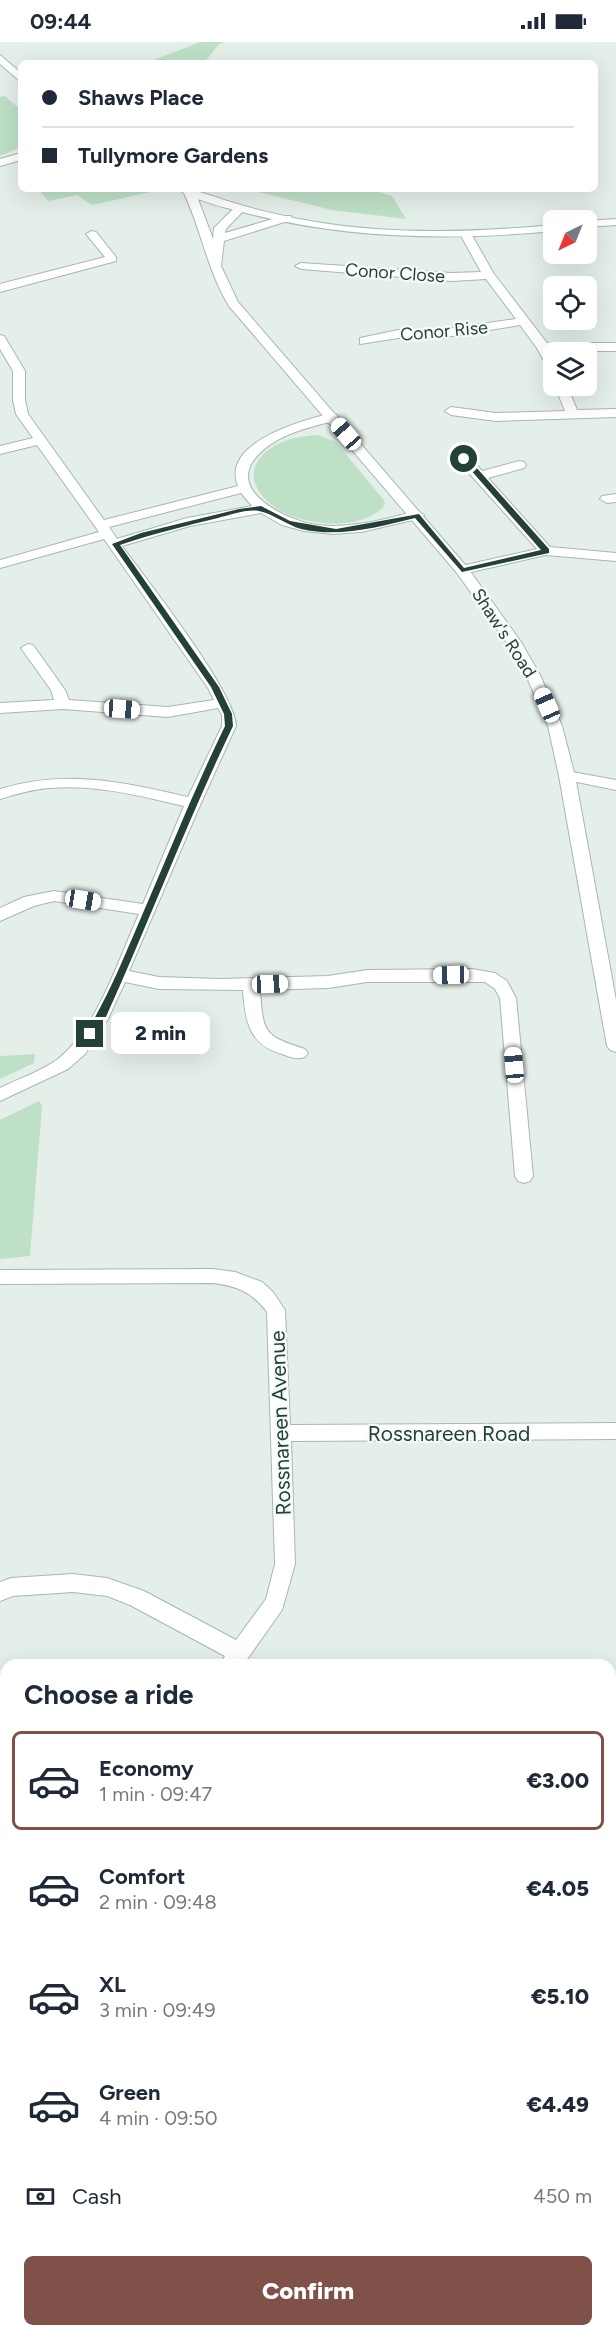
<!DOCTYPE html>
<html lang="en">
<head>
<meta charset="utf-8">
<style>
	:root { --surface:#fff; --page:#f2f2f3; --text:#1f2937; --muted:#747a83; --line:#e0e1e3; --accent:#7f5149 }
	body { margin:0; font-family:Figtree,sans-serif; background:var(--page); color:var(--text); height:100vh; display:flex; flex-direction:column; font-size:22px; white-space:nowrap }
	* { box-sizing:border-box; margin:0 }
	p { font-size:20px; color:var(--muted) }
	.icon { flex:none; width:33px; height:33px; fill:none; stroke:currentColor; stroke-width:2; stroke-linecap:round; stroke-linejoin:round }
	.map { position:relative; flex:1; overflow:hidden }
	.details { position:absolute; left:0px; top:1617px; width:616px; height:678px; display:flex; flex-direction:column; background:var(--surface); border-radius:18px 18px 0 0; box-shadow:0 6px 24px #0002 }
	.details>* { flex:none }
	.banner { position:absolute; left:18px; top:18px; width:580px; height:132px; border-radius:9px; box-shadow:0 6px 24px #0002; display:grid; align-content:center; height:132px; padding:0 24px; background:var(--surface) }
	.needle { width:39px; rotate:223deg }
	.tools { position:absolute; left:543px; top:168px; display:grid; gap:12px }
	.tools a { display:grid; place-items:center; width:54px; height:54px; border-radius:9px; background:var(--surface); box-shadow:0 6px 24px #0002; font-size:30px }
	.end { position:absolute; width:27px; height:27px; margin:-14px; border:8px solid #244139; background:#fff; box-shadow:0 0 0 3px #fff }
	.from { border-radius:50% }
	.bubble { position:absolute; height:42px; border-radius:9px; background:var(--surface); box-shadow:0 6px 24px #0002; font-size:20px; font-weight:800; line-height:42px; text-align:center }
	.car { position:absolute; width:18px; height:36px; margin:-18px -9px; border-radius:8px; box-shadow:0 0 4px 2px #0007; background:linear-gradient(#fff 24%,#345 0 40%,#fff 0 76%,#345 0 86%,#fff 0) }
	.banner b { display:flex; align-items:center; gap:21px; height:57px; font-size:22px }
	.banner b+b { border-top:2px solid var(--line) }
	.banner i { width:15px; height:15px; background:var(--text) }
	ul { padding:0; list-style:none }
	li { display:flex; align-items:center; gap:18px; height:99px; margin:0 12px 9px; padding:0 12px; border:3px solid transparent; border-radius:9px }
	li div { flex:1 }
	li b { display:block; font-size:22px }
	li em { font-style:normal; font-weight:800 }
	li.selected { border-color:var(--accent) }
	li>.icon { width:54px; height:54px; stroke-width:1.5 }
	h2 { padding:0 24px; font-size:27px; line-height:72px }
	.pay { display:flex; align-items:center; gap:15px; height:66px; padding:0 24px; font-size:22px }
	.pay p { margin-inline-start:auto }
	.primary-button { display:flex; gap:12px; margin-top:auto; padding:12px 24px }
	.primary-button a { flex:1; height:69px; border-radius:9px; background:var(--accent); color:#fff; font-size:24px; font-weight:800; line-height:69px; text-align:center }
	.status { display:flex; justify-content:space-between; align-items:center; height:42px; padding:0 30px; background:var(--surface); direction:ltr }
	.status svg { height:16px; fill:currentColor }
	.map>svg:first-child { display:block }
	.green { fill:#bee0c7 }
	.lines { fill:none; stroke-linecap:round; stroke-linejoin:round }
	.minor-casing { stroke:#a7b7b1; stroke-width:2 }
	.tertiary-casing { stroke:#a7b7b1; stroke-width:2 }
	.secondary-casing { stroke:#a3bbb2; stroke-width:2 }
	.minor { fill:#fff; fill-rule:evenodd }
	.tertiary { fill:#fff; fill-rule:evenodd }
	.secondary { fill:#fff; fill-rule:evenodd }
	.route { fill:#244139 }
	.labels { text-anchor:middle; dominant-baseline:central; stroke-width:4.5; stroke-linejoin:round; paint-order:stroke }
	.far-street-label { font-size:18px; fill:#244139; stroke:#f6fbf8 }
	.street-label { font-size:21px; fill:#244139; stroke:#f6fbf8 }
</style>
</head>
<body>
<div class="status"><b>09:44</b><svg viewBox="0 0 49 12"><path d="M0 12V9h3v3zM5 12V6h3v6zM10 12V3h3v9zM15 12V0h3v12zM26 1h20v11H26zM47 4h2v5h-2z"/></svg></div>
<div class="map">
<svg width="616" height="2295" viewBox="0 0 616 2295">
	<rect width="100%" height="100%" fill="#e5efea"/>
	<path class="green" d="M 200,0 L 224,0 L 219,2 L 204,21 L 146,21 Z
		M 5,54 L 21,68 L 21,105 L 0,114 L 0,55 Z
		M 38,147 L 144,147 L 151,150 L 92,163 L 77,153 L 48,159 Z
		M 246,147 L 367,147 L 392,154 L 406,177 L 332,168 Z
		M 318,393 L 336,400 L 383,457 L 385,461 L 382,467 C 375,472 366,477 357,479 C 339,484 316,481 297,476 C 269,468 235,436 266,410 C 282,397 298,394 318,393 Z
		M 35,1012 L 34,1021 L 0,1037 L 0,1014 Z
		M 39,1059 L 42,1064 L 30,1214 L 0,1217 L 0,1078 Z"/>
	<g class="lines">
		<defs>
			<path id="minor" d="M 21,111 L 21,118 L 0,124 L 0,117 Z
				M 92,189 L 96,190 L 116,215 L 116,219 L 0,250 L 0,242 L 105,215 L 86,192 Z
				M 466,189 L 470,190 L 494,232 L 547,301 L 616,301 L 616,309 L 551,309 L 554,314 L 554,331 L 550,330 L 537,306 L 520,283 L 440,296 L 398,296 L 360,302 L 360,296 L 398,288 L 440,288 L 516,277 L 486,237 L 452,239 L 301,227 L 295,224 L 301,221 L 452,231 L 481,230 L 460,192 Z
				M 0,293 L 4,294 L 25,329 L 25,358 L 28,372 L 104,478 L 238,444 C 220,400 304,378 332,371 L 336,372 L 338,375 L 336,378 C 309,386 279,391 258,413 C 223,449 289,480 318,483 C 351,487 385,477 417,469 L 424,473 L 422,476 L 361,490 L 332,492 L 304,489 L 282,483 L 261,471 L 190,484 L 122,504 C 147,538 236,651 236,684 L 201,761 L 129,929 L 159,935 L 220,937 L 328,934 L 367,928 L 472,927 L 495,931 L 507,939 L 516,956 L 533,1134 L 530,1139 L 524,1141 L 518,1139 L 515,1134 L 500,956 L 495,947 L 485,940 L 367,940 L 328,946 L 260,948 C 263,990 263,994 305,1007 L 308,1011 L 305,1015 C 297,1018 290,1015 282,1012 C 249,1003 245,979 243,948 L 159,947 L 125,940 L 108,977 L 85,1012 L 68,1027 L 0,1059 L 0,1046 C 18,1037 42,1029 58,1017 C 98,985 118,918 139,872 L 54,859 L 34,864 L 0,879 L 0,866 L 24,855 L 54,849 L 143,862 L 184,764 C 140,754 96,742 50,746 C 33,747 17,752 0,757 L 0,747 C 67,727 122,740 188,755 L 222,684 L 222,673 L 218,666 L 168,675 L 63,667 L 0,671 L 0,661 L 54,658 L 51,648 L 21,606 L 28,602 L 33,603 L 65,648 L 69,658 L 168,665 L 214,658 L 208,646 L 104,497 L 0,526 L 0,518 L 99,490 L 37,403 L 0,412 L 0,404 L 33,396 L 16,372 L 13,358 L 13,329 L 0,307 ZM 241,451 L 252,464 L 187,476 L 117,497 L 109,485 Z
				M 555,344 L 567,344 L 577,368 L 616,367 L 616,375 L 496,379 L 451,373 L 445,369 L 451,365 L 496,371 L 565,369 Z
				M 464,413 L 469,414 L 482,429 L 519,419 L 524,420 L 526,423 L 524,426 L 488,436 L 550,505 L 616,511 L 616,519 L 546,513 L 462,532 L 457,531 L 455,528 L 457,525 L 537,507 L 459,420 L 458,417 Z
				M 616,452 L 616,460 L 607,461 L 600,457 L 602,454 Z
				M 567,729 L 616,738 L 616,748 L 562,737 L 559,734 L 562,731 Z
				M 213,1227 L 235,1230 L 262,1240 L 273,1250 L 285,1268 L 290,1383 L 616,1381 L 616,1397 L 291,1399 L 295,1522 L 282,1568 L 243,1623 L 220,1623 L 225,1614 L 130,1563 L 107,1554 L 73,1550 L 13,1554 L 0,1559 L 0,1540 L 11,1536 L 73,1532 L 107,1536 L 144,1549 L 236,1598 L 266,1557 L 275,1522 L 267,1270 C 252,1250 237,1244 213,1241 L 0,1242 L 0,1228 Z
				M 610,1720 L 616,1720 L 616,1740 L 610,1740 Z
				M 0,1918 L 6,1918 L 6,1942 L 0,1942 Z
				M 6,2083 L 6,2114 L 0,2116 L 0,2085 Z
				M 436,2289 L 473,2289 L 476,2295 L 439,2295 Z"/>
			<path id="tertiary" d="M 185,147 L 195,149 L 213,197 L 214,186 L 236,164 L 240,163 L 246,166 L 226,187 L 225,191 L 283,174 L 291,174 L 291,178 L 224,199 L 221,224 L 238,260 L 467,525 L 521,600 L 540,633 L 562,684 L 575,734 L 616,958 L 616,1010 L 610,1008 L 607,1004 L 559,734 L 548,684 L 526,633 L 507,601 L 457,531 L 229,264 C 207,228 201,186 183,149 Z"/>
			<path id="secondary" d="M 0,13 L 21,31 L 21,40 L 0,22 Z
				M 178,147 C 198,147 213,155 231,160 C 259,169 287,175 316,180 C 394,193 475,190 554,183 L 554,189 C 447,199 342,197 238,169 C 223,165 190,157 178,147 Z
				M 616,177 L 616,183 L 586,185 L 586,179 Z"/>
		</defs>
		<use href="#minor" class="minor-casing"/>
		<use href="#tertiary" class="tertiary-casing"/>
		<use href="#secondary" class="secondary-casing"/>
		<use href="#minor" class="minor"/>
		<use href="#tertiary" class="tertiary"/>
		<use href="#secondary" class="secondary"/>
	</g>
	<path class="route" d="M 462,415 L 467,415 L 549,507 L 549,511 L 462,530 L 415,476 C 378,485 339,496 301,487 C 287,483 271,471 259,469 C 246,467 230,473 218,476 C 185,484 152,492 120,503 L 219,645 L 232,672 L 233,684 C 187,780 149,880 105,977 L 93,995 L 86,995 L 85,992 C 106,959 121,922 137,885 C 166,818 193,750 225,684 L 224,672 L 211,645 L 112,502 L 141,491 L 239,467 L 261,464 L 290,479 L 336,487 L 419,472 L 464,526 L 541,508 L 462,418 Z"/>
	<g class="labels">
		<g class="far-street-label">
			<text transform="translate(395 231) rotate(4)">Conor Close</text>
			<text transform="translate(444 289) rotate(-5)">Conor Rise</text>
			<text transform="translate(504 591) rotate(57)">Shaw's Road</text>
		</g>
		<g class="street-label">
			<text transform="translate(280 1381) rotate(-92)">Rossnareen Avenue</text>
			<text x="449" y="1391">Rossnareen Road</text>
		</g>
	</g>
</svg>
<div class="tools">
<a><svg class="needle" viewBox="-14 -14 28 28"><path d="M0-13l5 13h-10z" fill="#e53935"/><path d="M0 13l5-13h-10z" fill="#747a83"/></svg></a>
<a><svg class="icon" aria-label="locate" viewBox="0 0 24 24"><circle cx="12" cy="12" r="6"/><path d="M12 2v4M12 18v4M2 12h4M18 12h4"/></svg></a>
<a><svg class="icon" aria-label="layers" viewBox="0 0 24 24"><path d="M12 4l9 5-9 5-9-5zM3 14l9 5 9-5"/></svg></a>
</div>
<i class="end from" style="left:464px;top:417px"></i>
<i class="end" style="left:90px;top:992px"></i>
<div class="bubble" style="left:111px;top:970px;width:99px">2 min</div>
<i class="car" style="left:346px;top:392px;rotate:319deg"></i>
<i class="car" style="left:547px;top:663px;rotate:336deg"></i>
<i class="car" style="left:122px;top:667px;rotate:94deg"></i>
<i class="car" style="left:83px;top:858px;rotate:99deg"></i>
<i class="car" style="left:451px;top:933px;rotate:269deg"></i>
<i class="car" style="left:270px;top:942px;rotate:88deg"></i>
<i class="car" style="left:514px;top:1023px;rotate:355deg"></i>
<div class="banner">
<b><i class="from"></i>Shaws Place</b>
<b><i></i>Tullymore Gardens</b>
</div>
<section class="details">
<h2>Choose a ride</h2>
<ul>
<li class="selected"><svg class="icon" aria-label="car" viewBox="0 0 24 24"><path d="M5 17H2v-5l4-1 3-4h7l3 4 3 1v5h-3M9 17h6M6 11h13"/><circle cx="7" cy="17" r="2"/><circle cx="17" cy="17" r="2"/></svg><div><b>Economy</b><p>1 min · 09:47</p></div><em>€3.00</em></li>
<li><svg class="icon" aria-label="car" viewBox="0 0 24 24"><path d="M5 17H2v-5l4-1 3-4h7l3 4 3 1v5h-3M9 17h6M6 11h13"/><circle cx="7" cy="17" r="2"/><circle cx="17" cy="17" r="2"/></svg><div><b>Comfort</b><p>2 min · 09:48</p></div><em>€4.05</em></li>
<li><svg class="icon" aria-label="car" viewBox="0 0 24 24"><path d="M5 17H2v-5l4-1 3-4h7l3 4 3 1v5h-3M9 17h6M6 11h13"/><circle cx="7" cy="17" r="2"/><circle cx="17" cy="17" r="2"/></svg><div><b>XL</b><p>3 min · 09:49</p></div><em>€5.10</em></li>
<li><svg class="icon" aria-label="car" viewBox="0 0 24 24"><path d="M5 17H2v-5l4-1 3-4h7l3 4 3 1v5h-3M9 17h6M6 11h13"/><circle cx="7" cy="17" r="2"/><circle cx="17" cy="17" r="2"/></svg><div><b>Green</b><p>4 min · 09:50</p></div><em>€4.49</em></li>
</ul>
<div class="pay"><svg class="icon" aria-label="cash" viewBox="0 0 24 24"><path d="M3 7h18v10H3z"/><circle cx="12" cy="12" r="2"/></svg>Cash<p>450 m</p></div>
<div class="primary-button"><a>Confirm</a></div>
</section>
</div>
</body>
</html>
